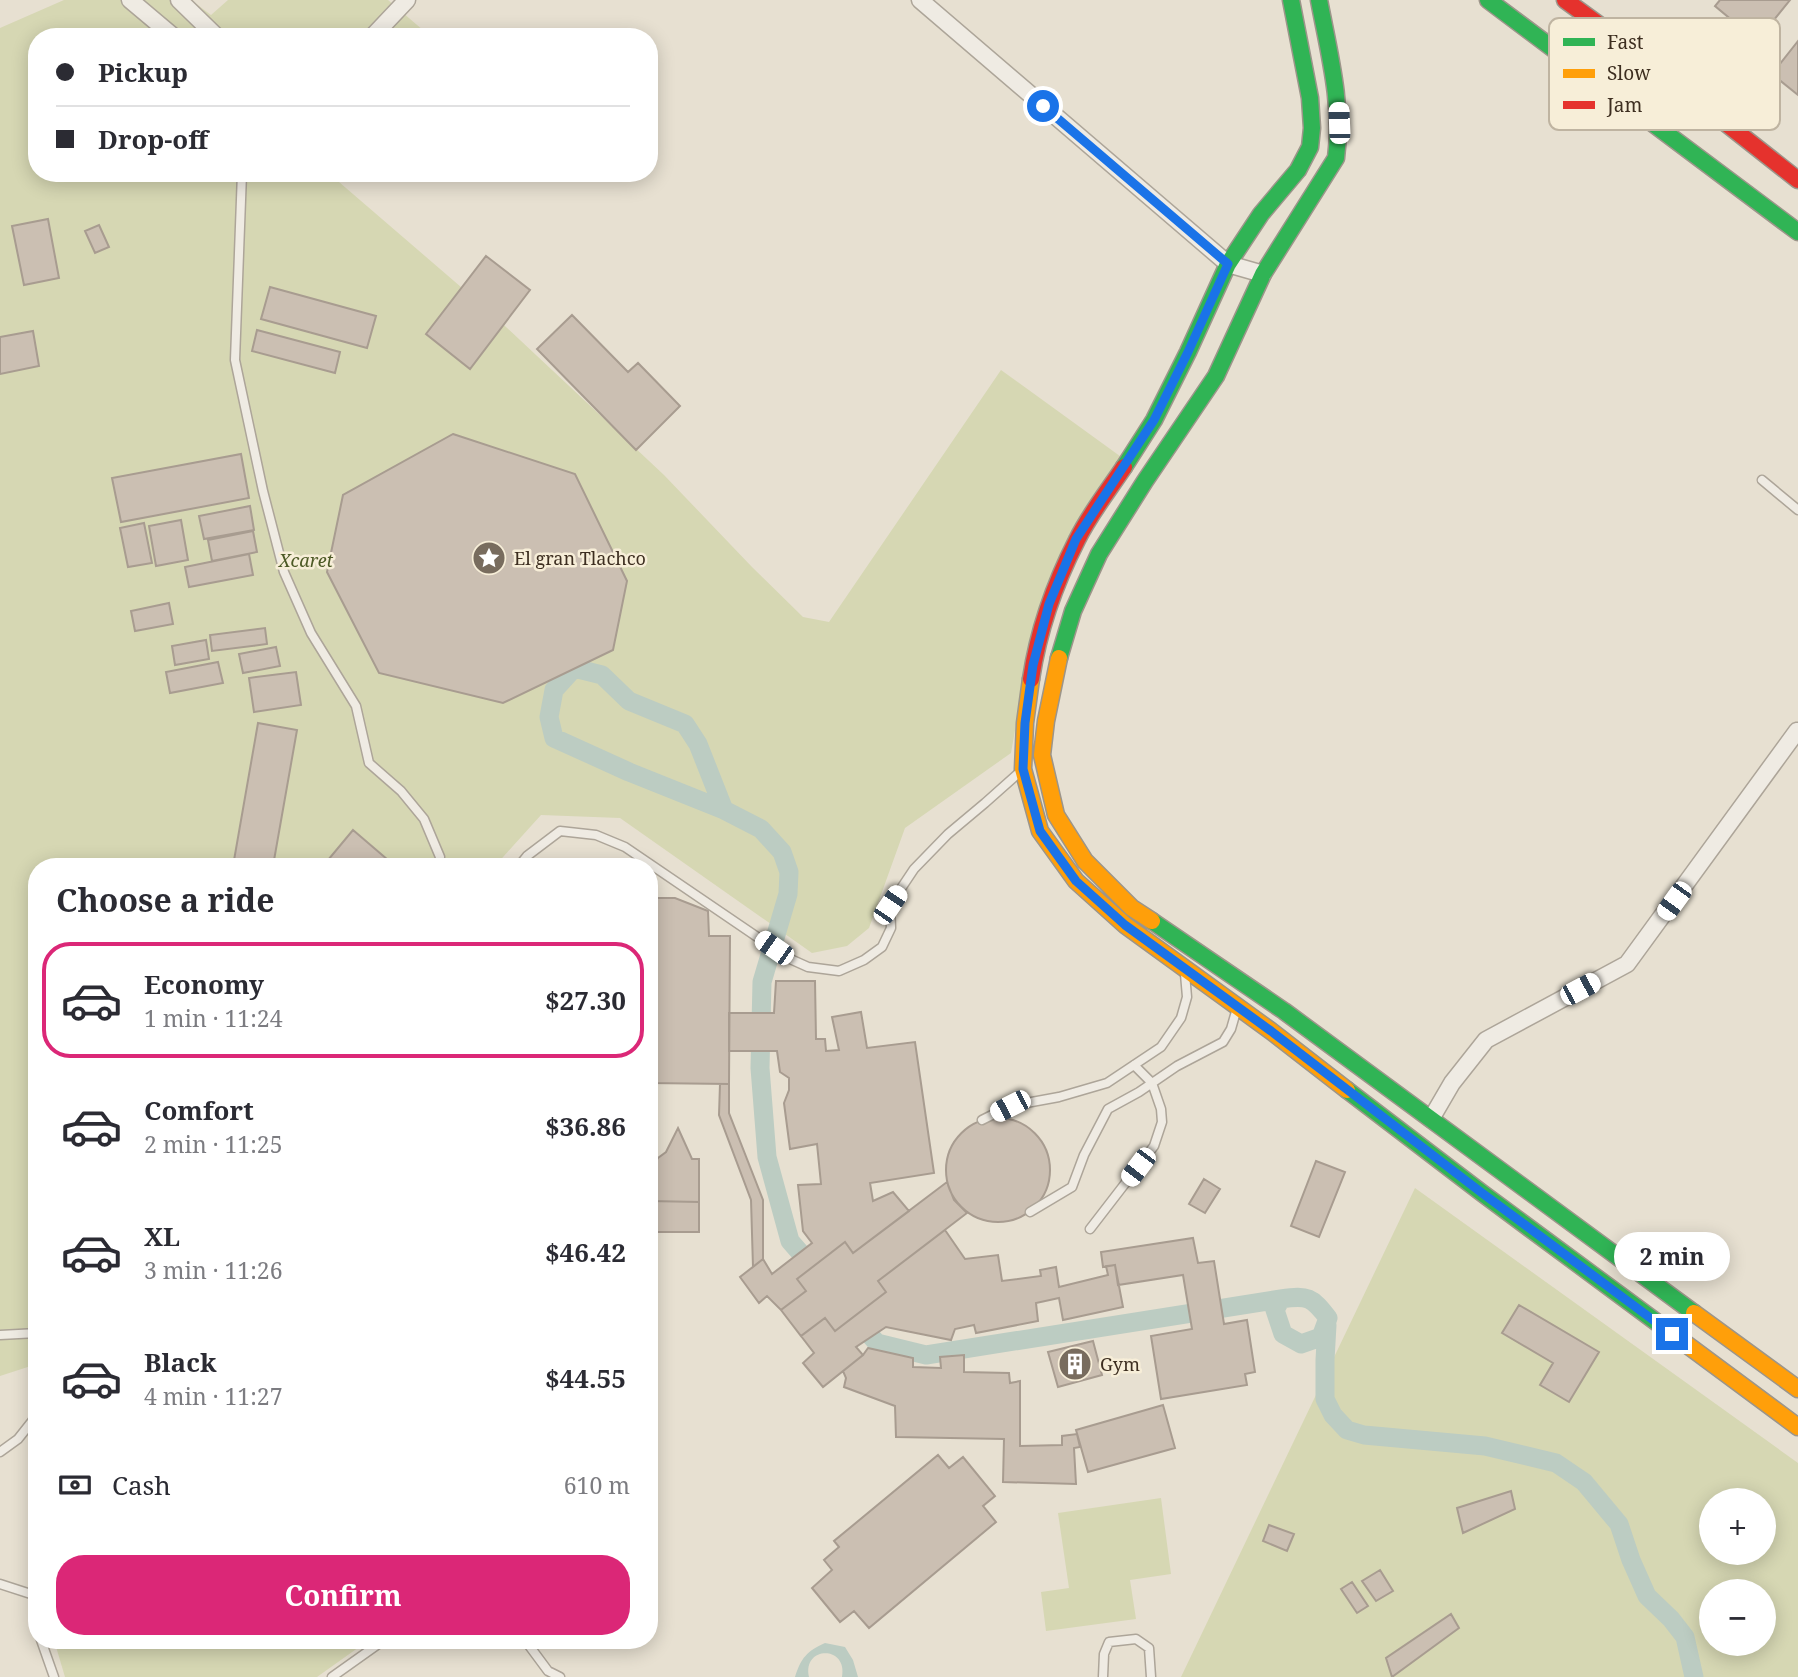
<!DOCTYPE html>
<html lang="en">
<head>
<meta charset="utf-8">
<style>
	:root { --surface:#fff; --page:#f7f7f7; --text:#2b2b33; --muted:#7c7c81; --line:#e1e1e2; --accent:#db2777 }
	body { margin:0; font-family:"Noto Serif",serif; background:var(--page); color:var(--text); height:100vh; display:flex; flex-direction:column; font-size:26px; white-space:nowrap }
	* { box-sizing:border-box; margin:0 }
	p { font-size:23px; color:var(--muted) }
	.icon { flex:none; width:38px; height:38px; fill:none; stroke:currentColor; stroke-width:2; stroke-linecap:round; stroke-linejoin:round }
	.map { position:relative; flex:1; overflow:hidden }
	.drawer { position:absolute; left:28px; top:858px; width:630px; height:791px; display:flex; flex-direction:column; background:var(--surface); border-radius:28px; box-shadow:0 4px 18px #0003 }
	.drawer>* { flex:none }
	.hud { position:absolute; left:28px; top:28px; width:630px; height:154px; border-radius:28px; box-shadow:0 4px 18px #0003; display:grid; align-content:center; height:154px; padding:0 28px; background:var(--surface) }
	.tools { position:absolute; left:1699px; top:1488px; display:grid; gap:14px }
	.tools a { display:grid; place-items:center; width:77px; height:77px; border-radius:50%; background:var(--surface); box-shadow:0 4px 18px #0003; font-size:35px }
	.end { position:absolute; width:32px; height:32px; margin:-16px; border:9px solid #1a73e8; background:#fff; box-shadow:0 0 0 4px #fff }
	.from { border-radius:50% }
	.bubble { position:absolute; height:49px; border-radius:24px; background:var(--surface); box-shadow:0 4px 18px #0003; font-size:23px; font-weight:700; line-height:49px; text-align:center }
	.car { position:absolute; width:21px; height:42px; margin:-21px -10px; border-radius:9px; box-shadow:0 0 5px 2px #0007; background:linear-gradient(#fff 24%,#345 0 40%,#fff 0 76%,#345 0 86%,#fff 0) }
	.hud b { display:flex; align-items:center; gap:24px; height:66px; font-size:26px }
	.hud b+b { border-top:2px solid var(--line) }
	.hud i { width:18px; height:18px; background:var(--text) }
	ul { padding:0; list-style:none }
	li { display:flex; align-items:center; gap:21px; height:116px; margin:0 14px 10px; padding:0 14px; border:4px solid transparent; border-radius:28px }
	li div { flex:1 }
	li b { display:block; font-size:26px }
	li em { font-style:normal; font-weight:700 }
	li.active { border-color:var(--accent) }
	li>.icon { width:63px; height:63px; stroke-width:1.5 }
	h2 { padding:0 28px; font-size:32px; line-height:84px }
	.pay { display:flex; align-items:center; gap:18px; height:77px; padding:0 28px; font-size:26px }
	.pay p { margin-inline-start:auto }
	.action { display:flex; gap:14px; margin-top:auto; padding:14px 28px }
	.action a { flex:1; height:80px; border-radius:28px; background:var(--accent); color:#fff; font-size:28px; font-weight:700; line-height:80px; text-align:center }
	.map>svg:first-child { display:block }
	.green { fill:#d6d7b3; fill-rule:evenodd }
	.water { fill:#bcccc2 }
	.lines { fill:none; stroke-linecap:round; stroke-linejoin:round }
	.canal { stroke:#bcccc2; stroke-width:19 }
	.building { fill:#cbbfb2; stroke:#a89c90; stroke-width:2 }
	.lane-casing { stroke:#ada599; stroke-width:11 }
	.street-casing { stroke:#ada599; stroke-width:19 }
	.fast-casing { stroke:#9c958a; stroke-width:19 }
	.slow-casing { stroke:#9c958a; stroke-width:19 }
	.jam-casing { stroke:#9c958a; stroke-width:19 }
	.lane { stroke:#efebe3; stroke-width:8 }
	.street { stroke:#efebe3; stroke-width:16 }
	.fast { stroke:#30b455; stroke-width:16 }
	.slow { stroke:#ff9f0a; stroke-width:16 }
	.jam { stroke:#e5322d; stroke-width:16 }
	.route { stroke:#1a73e8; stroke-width:9 }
	.labels { text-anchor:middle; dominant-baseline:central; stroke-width:5; stroke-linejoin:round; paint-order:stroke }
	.poi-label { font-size:18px; fill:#3d2e20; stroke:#f7eed8; text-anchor:start }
	.park-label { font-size:18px; font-style:italic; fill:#4d5a26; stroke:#f7eed8 }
	.key { fill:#f7eed8; stroke:#bfb4a1; stroke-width:2 }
	.key-label { font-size:19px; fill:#3d2e20 }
</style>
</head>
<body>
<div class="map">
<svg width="1798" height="1677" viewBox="0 0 1798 1677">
	<rect width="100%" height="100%" fill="#e7e0d1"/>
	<path class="green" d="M 64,0 L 191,0 L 211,15 L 228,0 L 388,0 L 431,37 L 37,37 L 37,173 L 346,173 L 339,182 L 490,312 L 664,475 L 752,567 L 803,617 L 829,622 L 1001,370 L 1124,459 L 1073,534 L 1017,719 L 1011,753 L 905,828 L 869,928 L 847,946 L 812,953 L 620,818 L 541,815 L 495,866 L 37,866 L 37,1364 L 0,1376 L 0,28 Z
		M 1415,1188 L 1798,1463 L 1798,1677 L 1181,1677 ZM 1712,1500 L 1764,1500 L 1764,1552 L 1712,1552 ZM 1712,1591 L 1764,1591 L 1764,1643 L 1712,1643 Z
		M 1161,1498 L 1171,1574 L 1130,1580 L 1136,1619 L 1046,1631 L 1041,1592 L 1069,1588 L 1058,1513 Z
		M 54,1640 L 369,1640 L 317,1677 L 65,1677 Z"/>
	<path class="water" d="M 825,1643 L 845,1647 L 853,1660 L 858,1677 L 842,1677 C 848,1645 802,1646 809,1677 L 795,1677 C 801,1658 807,1651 825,1643 Z"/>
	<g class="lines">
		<path class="canal" d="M 724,810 L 698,744 L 685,724 L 629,701 L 602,675 L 574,668 L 554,690 L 549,717 L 554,738 L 629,772 L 724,810 L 761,829 L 782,852 L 789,872 L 788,894 L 762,982 L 760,1068 L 767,1157 L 790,1241 L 817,1272
			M 854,1317 L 877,1343 L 926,1355 L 1281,1299 C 1308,1295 1312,1297 1328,1318 L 1321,1337 L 1301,1344 L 1283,1334 L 1275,1310 L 1281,1299
			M 1327,1325 L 1325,1360 L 1325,1399 L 1333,1415 L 1347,1430 L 1364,1435 L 1485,1446 L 1556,1463 L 1584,1482 L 1619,1524 L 1631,1560 L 1647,1596 L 1671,1619 L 1685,1637 L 1694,1677"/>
	</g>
	<path class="building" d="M 1720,0 L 1790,0 L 1757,41 L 1715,6 Z
		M 1798,41 L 1798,95 L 1772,74 Z
		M 48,219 L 59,278 L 24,285 L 12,226 Z
		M 99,225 L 109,247 L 95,253 L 85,231 Z
		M 486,256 L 530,290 L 470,369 L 426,334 Z
		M 270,287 L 376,316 L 367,348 L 261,319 Z
		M 572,315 L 628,372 L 638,363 L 680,406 L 636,450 L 537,349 Z
		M 257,330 L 340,352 L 335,373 L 252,351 Z
		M 33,331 L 39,366 L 0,374 L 0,337 Z
		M 453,434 L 575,474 L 627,581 L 613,650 L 503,703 L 379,673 L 327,572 L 343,495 Z
		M 241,454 L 249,498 L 121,522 L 112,478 Z
		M 250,506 L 254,530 L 204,539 L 199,516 Z
		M 181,520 L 188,560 L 156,566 L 149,526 Z
		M 144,523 L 152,563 L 128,567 L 120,528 Z
		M 253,531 L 257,552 L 212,561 L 208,540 Z
		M 249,554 L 253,575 L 189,587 L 185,567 Z
		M 169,603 L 173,624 L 135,631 L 131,611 Z
		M 265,628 L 267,644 L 212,651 L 210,635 Z
		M 206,640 L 209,659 L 175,665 L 172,646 Z
		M 276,647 L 280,666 L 243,673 L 239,654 Z
		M 218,662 L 223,683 L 170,693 L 166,672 Z
		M 296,672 L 301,705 L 254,712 L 249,678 Z
		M 258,723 L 297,730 L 273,866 L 233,866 Z
		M 353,830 L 395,866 L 323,866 Z
		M 649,898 L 675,898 L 708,911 L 709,936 L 730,936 L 729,1084 L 649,1083 Z
		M 776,981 L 815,981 L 816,1039 L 825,1039 L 826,1051 L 839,1050 L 832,1017 L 861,1012 L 867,1048 L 915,1042 L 934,1173 L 870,1183 L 873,1201 L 893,1192 L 909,1211 L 853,1253 L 845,1242 L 797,1279 L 806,1291 L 781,1310 L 767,1296 L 759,1303 L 740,1277 L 763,1259 L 772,1274 L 812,1243 L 803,1231 L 798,1185 L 821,1184 L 817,1144 L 790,1149 L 784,1103 L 789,1090 L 789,1078 L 780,1072 L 777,1051 L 729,1051 L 729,1013 L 774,1013 Z
		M 720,1084 L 729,1084 L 729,1113 L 763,1200 L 763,1259 L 753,1267 L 751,1200 L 719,1115 Z
		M946 1170a52 52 0 1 1 104 0a52 52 0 1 1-104 0Z
		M 678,1128 L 692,1159 L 699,1159 L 699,1202 L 649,1201 L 649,1169 L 658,1158 L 666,1152 Z
		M 1316,1161 L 1345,1172 L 1319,1237 L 1291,1226 Z
		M 1204,1179 L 1220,1189 L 1205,1213 L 1189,1204 Z
		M 947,1182 L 954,1200 L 967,1213 L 878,1281 L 886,1292 L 835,1331 L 825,1318 L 801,1336 L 781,1310 L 806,1291 L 797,1279 L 845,1242 L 853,1253 Z
		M 649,1201 L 699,1202 L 699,1232 L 650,1232 L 650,1263 Z
		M 945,1230 L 965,1259 L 998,1255 L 1002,1281 L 1041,1276 L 1040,1270 L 1056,1267 L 1059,1287 L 1108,1275 L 1106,1266 L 1115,1265 L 1123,1307 L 1063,1320 L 1059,1298 L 1036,1303 L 1038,1321 L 976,1333 L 974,1325 L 955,1329 L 951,1340 L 886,1327 L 856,1347 L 863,1355 L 823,1387 L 803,1363 L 814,1353 L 801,1336 L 825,1318 L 835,1331 L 886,1292 L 878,1281 Z
		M 1193,1238 L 1198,1263 L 1214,1261 L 1224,1324 L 1247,1320 L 1255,1372 L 1245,1374 L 1247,1385 L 1161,1399 L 1151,1336 L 1192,1329 L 1183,1275 L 1118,1285 L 1115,1265 L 1103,1267 L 1101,1252 Z
		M 1519,1305 L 1599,1352 L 1569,1402 L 1540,1385 L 1553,1363 L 1502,1333 Z
		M 1093,1341 L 1102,1375 L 1058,1387 L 1048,1352 Z
		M 868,1348 L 913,1358 L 913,1367 L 941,1368 L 940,1357 L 964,1355 L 964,1372 L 1009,1373 L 1010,1383 L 1020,1381 L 1020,1446 L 1062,1445 L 1062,1436 L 1077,1434 L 1080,1447 L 1074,1448 L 1076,1484 L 1003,1482 L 1004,1439 L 896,1437 L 895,1406 L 844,1387 L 846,1378 L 843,1371 L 863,1355 Z
		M 1163,1405 L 1175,1448 L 1088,1472 L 1076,1430 Z
		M 938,1455 L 949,1468 L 963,1457 L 995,1496 L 983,1506 L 996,1522 L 869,1628 L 854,1611 L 840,1622 L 812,1588 L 832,1570 L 824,1560 L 839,1547 L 834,1541 Z
		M 1511,1491 L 1515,1509 L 1463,1533 L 1457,1508 Z
		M 1269,1525 L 1294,1534 L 1287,1551 L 1263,1541 Z
		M 1380,1570 L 1393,1591 L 1376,1601 L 1362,1581 Z
		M 1352,1582 L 1368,1606 L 1357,1613 L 1341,1589 Z
		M 1451,1614 L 1459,1628 L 1392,1677 L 1386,1658 Z"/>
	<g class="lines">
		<defs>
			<path id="lane" d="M 242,173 L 235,360 L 263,491 L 284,572 L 311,633 L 356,706 L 369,763 L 401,791 L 424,819 L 440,857 L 439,866
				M 1762,480 L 1798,510
				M 519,866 L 527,856 L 560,831 L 596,835 L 625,847 L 788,958 L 808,967 L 839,971 L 864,960 L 882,947 L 891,928 L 890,905 L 914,869 L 948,834 L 985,803 L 1022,770
				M 982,1120 L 1010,1106 L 1059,1097 L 1107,1083 L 1161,1047 L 1181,1018 L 1187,997 L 1185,974
				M 1030,1212 L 1072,1187 L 1084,1155 L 1108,1109 L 1139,1092 L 1177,1066 L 1223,1042 L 1231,1029 L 1237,1008
				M 1090,1229 L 1154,1146 L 1162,1122 L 1161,1109 L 1152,1083 L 1134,1065
				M 0,1335 L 37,1333
				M 0,1452 L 18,1439 L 37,1415
				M 0,1584 L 37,1596
				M 41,1640 L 54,1677
				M 525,1640 L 548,1671 L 560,1677
				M 332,1677 L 384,1640
				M 1103,1677 L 1104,1654 L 1109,1642 L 1136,1639 L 1149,1648 L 1151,1677"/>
			<path id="street" d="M 130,0 L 174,37
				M 179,0 L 217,37
				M 920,0 L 1228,264 L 1263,274
				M 372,37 L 407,0
				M 1431,1119 L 1452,1083 L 1486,1040 L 1627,964 L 1797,731"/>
			<path id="fast" d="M 1488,0 L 1798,232
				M 1124,467 L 1154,420 L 1188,352 L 1228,264 L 1261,214 L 1298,170 L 1310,147 L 1312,128 L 1310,98 L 1291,0
				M 1059,658 L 1073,611 L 1099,554 L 1145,481 L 1216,376 L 1263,274 L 1336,158 C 1343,104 1329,53 1319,0
				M 1152,921 L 1284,1011 L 1694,1313
				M 1347,1090 L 1482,1193 L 1682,1341"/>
			<path id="slow" d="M 1059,658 L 1046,721 L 1042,755 L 1056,815 L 1085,861 L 1132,908 L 1152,921
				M 1031,679 L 1025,723 L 1023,769 L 1040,831 L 1076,881 L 1125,925 L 1271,1031 L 1347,1090
				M 1694,1313 L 1798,1389
				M 1682,1341 L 1798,1427"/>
			<path id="jam" d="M 1565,0 L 1624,43 L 1798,180
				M 1031,679 C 1038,632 1055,583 1077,540 C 1089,515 1108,491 1124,467"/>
		</defs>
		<use href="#lane" class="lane-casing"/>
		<use href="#street" class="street-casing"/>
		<use href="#fast" class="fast-casing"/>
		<use href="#slow" class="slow-casing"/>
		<use href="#jam" class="jam-casing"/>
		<use href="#lane" class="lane"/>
		<use href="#street" class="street"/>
		<use href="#fast" class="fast"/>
		<use href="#slow" class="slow"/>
		<use href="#jam" class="jam"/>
	</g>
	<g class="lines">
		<path class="route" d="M 1043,106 L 1228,264 L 1188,352 L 1154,420 L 1076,539 L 1049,604 L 1033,665 L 1025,723 L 1023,769 L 1040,831 L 1076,881 L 1125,925 L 1271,1031 L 1482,1193 L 1672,1334"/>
	</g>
	<defs>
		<symbol id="sight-disc" viewBox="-11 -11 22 22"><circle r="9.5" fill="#786c5e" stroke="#f7eed8"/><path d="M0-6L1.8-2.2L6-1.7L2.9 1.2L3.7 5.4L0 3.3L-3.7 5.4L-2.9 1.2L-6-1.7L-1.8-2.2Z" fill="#fff"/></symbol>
		<symbol id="building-disc" viewBox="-11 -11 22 22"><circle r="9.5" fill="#786c5e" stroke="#f7eed8"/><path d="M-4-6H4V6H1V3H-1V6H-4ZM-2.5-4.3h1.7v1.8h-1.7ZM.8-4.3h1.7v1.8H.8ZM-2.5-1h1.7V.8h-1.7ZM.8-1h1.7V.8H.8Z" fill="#fff"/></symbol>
	</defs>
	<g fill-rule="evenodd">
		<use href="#sight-disc" x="470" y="539" width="38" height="38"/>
		<use href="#building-disc" x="1056" y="1345" width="38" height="38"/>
	</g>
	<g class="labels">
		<g class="poi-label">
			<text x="514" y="558">El gran Tlachco</text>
			<text x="1100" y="1364">Gym</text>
		</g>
		<g class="park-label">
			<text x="306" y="560">Xcaret</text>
		</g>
	</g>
	<rect x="1549" y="18" width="231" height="112" rx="10" class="key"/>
	<rect x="1563" y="38" width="32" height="8" fill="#30b455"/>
	<rect x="1563" y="69" width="32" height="9" fill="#ff9f0a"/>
	<rect x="1563" y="101" width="32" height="8" fill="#e5322d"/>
	<g class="key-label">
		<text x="1607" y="49">Fast</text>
		<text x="1607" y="80">Slow</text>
		<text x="1607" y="112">Jam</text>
	</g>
</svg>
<div class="tools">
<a>+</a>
<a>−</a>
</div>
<i class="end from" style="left:1043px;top:106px"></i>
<i class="end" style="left:1672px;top:1334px"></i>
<div class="bubble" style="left:1614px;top:1232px;width:116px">2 min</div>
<i class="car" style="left:1339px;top:123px;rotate:358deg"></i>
<i class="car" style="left:1674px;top:901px;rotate:216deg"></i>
<i class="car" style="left:890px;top:905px;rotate:34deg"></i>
<i class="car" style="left:774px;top:948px;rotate:305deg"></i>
<i class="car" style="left:1580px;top:989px;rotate:62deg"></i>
<i class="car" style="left:1010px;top:1106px;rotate:243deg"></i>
<i class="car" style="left:1138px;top:1167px;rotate:217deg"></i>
<div class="hud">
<b><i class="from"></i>Pickup</b>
<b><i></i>Drop-off</b>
</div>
<section class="drawer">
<h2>Choose a ride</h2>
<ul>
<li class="active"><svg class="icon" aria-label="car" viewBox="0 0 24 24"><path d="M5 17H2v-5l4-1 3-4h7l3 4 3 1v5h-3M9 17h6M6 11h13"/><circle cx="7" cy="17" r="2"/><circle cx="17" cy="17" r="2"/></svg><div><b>Economy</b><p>1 min · 11:24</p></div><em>$27.30</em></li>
<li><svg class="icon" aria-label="car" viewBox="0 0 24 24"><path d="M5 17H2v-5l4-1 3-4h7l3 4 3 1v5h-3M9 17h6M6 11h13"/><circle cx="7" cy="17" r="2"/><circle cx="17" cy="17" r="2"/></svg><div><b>Comfort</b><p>2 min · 11:25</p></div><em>$36.86</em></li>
<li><svg class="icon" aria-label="car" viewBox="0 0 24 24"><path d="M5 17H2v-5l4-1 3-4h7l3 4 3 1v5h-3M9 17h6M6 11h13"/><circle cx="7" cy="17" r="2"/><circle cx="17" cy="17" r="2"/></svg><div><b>XL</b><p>3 min · 11:26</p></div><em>$46.42</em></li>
<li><svg class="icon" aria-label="car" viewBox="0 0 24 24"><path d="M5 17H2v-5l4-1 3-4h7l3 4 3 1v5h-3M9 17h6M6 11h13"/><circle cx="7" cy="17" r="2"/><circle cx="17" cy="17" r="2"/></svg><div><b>Black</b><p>4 min · 11:27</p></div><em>$44.55</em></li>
</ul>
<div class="pay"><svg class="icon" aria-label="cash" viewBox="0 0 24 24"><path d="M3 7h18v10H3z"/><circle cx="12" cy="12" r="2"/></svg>Cash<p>610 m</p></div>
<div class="action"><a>Confirm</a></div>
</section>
</div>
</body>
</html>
